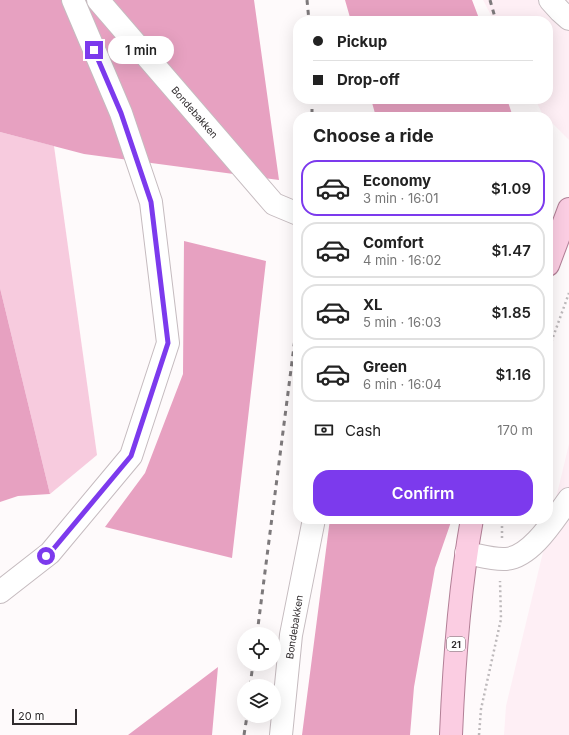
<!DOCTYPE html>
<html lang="en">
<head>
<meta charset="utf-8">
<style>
	:root { --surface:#fff; --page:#f6f6f6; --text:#222; --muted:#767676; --line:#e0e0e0; --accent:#7c3aed }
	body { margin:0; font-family:Inter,sans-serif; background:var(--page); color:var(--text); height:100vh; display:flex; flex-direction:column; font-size:15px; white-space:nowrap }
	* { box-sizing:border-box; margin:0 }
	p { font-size:13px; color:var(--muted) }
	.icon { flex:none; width:22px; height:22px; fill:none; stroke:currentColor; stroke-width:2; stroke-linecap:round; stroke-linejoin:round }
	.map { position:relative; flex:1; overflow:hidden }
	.drawer { position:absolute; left:293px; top:112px; width:260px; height:412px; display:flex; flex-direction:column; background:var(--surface); border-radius:16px; box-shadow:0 4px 16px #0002 }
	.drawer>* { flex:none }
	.banner { position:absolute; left:293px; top:16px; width:260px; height:88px; border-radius:16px; box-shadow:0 4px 16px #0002; display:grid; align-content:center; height:88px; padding:0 20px; background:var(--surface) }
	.buttons { position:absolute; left:237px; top:627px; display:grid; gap:8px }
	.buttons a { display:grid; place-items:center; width:44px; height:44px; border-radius:50%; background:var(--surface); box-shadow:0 4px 16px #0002; font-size:20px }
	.scale { position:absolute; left:12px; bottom:10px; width:65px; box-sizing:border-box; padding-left:4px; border:2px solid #302c2e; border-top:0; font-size:11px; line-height:14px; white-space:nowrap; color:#302c2e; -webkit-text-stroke:3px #fff; paint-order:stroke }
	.end { position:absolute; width:18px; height:18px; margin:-9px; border:5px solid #7c3aed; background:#fff; box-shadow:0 0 0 2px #fff }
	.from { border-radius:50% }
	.bubble { position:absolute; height:28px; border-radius:14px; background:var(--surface); box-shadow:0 4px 16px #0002; font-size:13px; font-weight:600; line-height:28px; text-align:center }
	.banner b { display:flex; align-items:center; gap:14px; height:38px; font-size:15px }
	.banner b+b { border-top:1px solid var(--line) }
	.banner i { width:10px; height:10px; background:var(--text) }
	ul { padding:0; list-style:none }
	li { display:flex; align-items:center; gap:12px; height:56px; margin:0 8px 6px; padding:0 12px; border:2px solid var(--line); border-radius:16px }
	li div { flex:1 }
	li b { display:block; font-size:15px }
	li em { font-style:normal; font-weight:600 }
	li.on { border-color:var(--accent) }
	li>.icon { width:36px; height:36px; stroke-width:1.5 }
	h2 { padding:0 20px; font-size:18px; line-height:48px }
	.pay { display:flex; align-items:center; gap:10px; height:44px; padding:0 20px; font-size:15px }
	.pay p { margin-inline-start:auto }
	.action { display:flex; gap:8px; margin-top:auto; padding:8px 20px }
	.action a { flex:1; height:46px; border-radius:16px; background:var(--accent); color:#fff; font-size:16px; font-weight:600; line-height:46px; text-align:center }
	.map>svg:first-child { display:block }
	.built { fill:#feeff5 }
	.green { fill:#f7cbde }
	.forest { fill:#e7a1c1 }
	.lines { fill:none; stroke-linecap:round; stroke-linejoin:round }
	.minor-casing { stroke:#c5bbbf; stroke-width:24 }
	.major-casing { stroke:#b27f96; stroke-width:24 }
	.path { stroke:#bdb9bb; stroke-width:2.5; stroke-dasharray:2 3; stroke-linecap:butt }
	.minor { stroke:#fff; stroke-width:22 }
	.major { stroke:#fbcde2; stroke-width:22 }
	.rail { stroke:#7d797b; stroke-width:3; stroke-dasharray:5 5; stroke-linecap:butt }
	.route { stroke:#7c3aed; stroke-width:5 }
	.labels { text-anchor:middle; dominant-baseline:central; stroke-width:3.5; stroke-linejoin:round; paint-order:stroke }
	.shield { fill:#fff; stroke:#6e6b6d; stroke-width:1 }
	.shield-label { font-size:9px; font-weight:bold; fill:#302c2e }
	.street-label { font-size:10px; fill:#302c2e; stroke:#fff }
</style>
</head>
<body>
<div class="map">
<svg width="569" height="735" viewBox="0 0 569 735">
	<rect width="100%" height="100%" fill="#fefafb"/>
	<path class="built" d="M 483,0 L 569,0 L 569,140 L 548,119 L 548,117 L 546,117 L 542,113 L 535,99 L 548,99 L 548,21 L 494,21 Z
		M 569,444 L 569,735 L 504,735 L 506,706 Z"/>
	<path class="green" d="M 0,132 L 54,146 L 97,455 L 50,494 L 0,288 Z"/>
	<path class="forest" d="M 0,0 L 254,0 L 279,180 L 84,154 L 0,132 Z
		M 345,0 L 472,0 L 480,21 L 351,21 Z
		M 371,99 L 507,99 L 513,117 L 376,117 Z
		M 184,241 L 266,261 L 232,558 L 105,527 L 145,473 L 183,374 Z
		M 0,288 L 50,494 L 18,496 L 0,502 Z
		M 330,519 L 452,519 L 435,568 L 414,687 L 410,735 L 302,735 Z
		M 218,667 L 212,735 L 128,735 Z"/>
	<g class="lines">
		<defs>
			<path id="minor" d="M 98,0 L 274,204 L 298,214
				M 550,0 L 560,11 L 569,19
				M 466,553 C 478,555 493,560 506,559 C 532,557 555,518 569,499
				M 0,592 L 50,553 L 131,456 L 168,343 L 151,202 L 121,113 L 73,0
				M 281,735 L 291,635 L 314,519"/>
			<path id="major" d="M 548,265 L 569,209
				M 451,735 C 454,662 459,591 472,519"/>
		</defs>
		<use href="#minor" class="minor-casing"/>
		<use href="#major" class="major-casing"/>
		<path class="path" d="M 548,351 L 569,293
			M 502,538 L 502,519
			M 479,735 L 481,709 L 501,619 L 500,581"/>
		<use href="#minor" class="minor"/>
		<use href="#major" class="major"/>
		<path class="rail" d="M 307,0 L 309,21
			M 490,0 L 496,21
			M 312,99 L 312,117
			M 257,634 L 298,315
			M 250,686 L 253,664
			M 244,735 L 247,716"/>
	</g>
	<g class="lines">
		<path class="route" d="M 46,556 L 50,553 L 131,456 L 168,343 L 151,202 L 121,113 L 94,50"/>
	</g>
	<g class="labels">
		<rect class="shield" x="447" y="637" width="18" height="14" rx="3"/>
		<g class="shield-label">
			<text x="456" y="644">21</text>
		</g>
		<g class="street-label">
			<text transform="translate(195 112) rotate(49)">Bondebakken</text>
			<text transform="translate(294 627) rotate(-81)">Bondebakken</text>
		</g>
	</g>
</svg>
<div class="buttons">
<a><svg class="icon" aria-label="locate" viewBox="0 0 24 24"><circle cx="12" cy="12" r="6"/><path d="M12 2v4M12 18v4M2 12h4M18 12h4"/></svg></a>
<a><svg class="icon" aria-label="layers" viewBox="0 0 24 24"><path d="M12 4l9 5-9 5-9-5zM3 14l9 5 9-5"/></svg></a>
</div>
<div class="scale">20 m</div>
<i class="end from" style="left:46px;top:556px"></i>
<i class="end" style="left:94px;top:50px"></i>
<div class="bubble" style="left:108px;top:36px;width:66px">1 min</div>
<div class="banner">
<b><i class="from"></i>Pickup</b>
<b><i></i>Drop-off</b>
</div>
<section class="drawer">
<h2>Choose a ride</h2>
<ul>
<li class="on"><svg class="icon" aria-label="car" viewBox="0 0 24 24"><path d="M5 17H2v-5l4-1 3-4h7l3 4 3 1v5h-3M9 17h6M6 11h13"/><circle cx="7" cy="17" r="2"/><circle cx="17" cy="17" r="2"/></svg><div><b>Economy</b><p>3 min · 16:01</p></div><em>$1.09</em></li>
<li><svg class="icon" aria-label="car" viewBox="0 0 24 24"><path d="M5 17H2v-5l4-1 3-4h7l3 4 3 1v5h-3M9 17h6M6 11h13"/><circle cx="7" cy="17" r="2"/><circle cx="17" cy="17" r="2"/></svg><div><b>Comfort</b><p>4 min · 16:02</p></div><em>$1.47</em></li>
<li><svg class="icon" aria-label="car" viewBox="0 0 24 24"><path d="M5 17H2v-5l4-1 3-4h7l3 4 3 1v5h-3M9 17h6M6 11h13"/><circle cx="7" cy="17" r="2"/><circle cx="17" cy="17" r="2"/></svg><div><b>XL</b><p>5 min · 16:03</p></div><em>$1.85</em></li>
<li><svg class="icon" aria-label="car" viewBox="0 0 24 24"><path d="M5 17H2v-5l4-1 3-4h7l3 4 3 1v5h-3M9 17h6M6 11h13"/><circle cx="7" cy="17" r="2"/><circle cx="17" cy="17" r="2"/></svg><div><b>Green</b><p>6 min · 16:04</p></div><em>$1.16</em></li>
</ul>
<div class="pay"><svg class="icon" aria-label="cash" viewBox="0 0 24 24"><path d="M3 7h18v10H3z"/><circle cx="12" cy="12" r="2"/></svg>Cash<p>170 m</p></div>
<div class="action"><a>Confirm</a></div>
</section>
</div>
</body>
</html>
